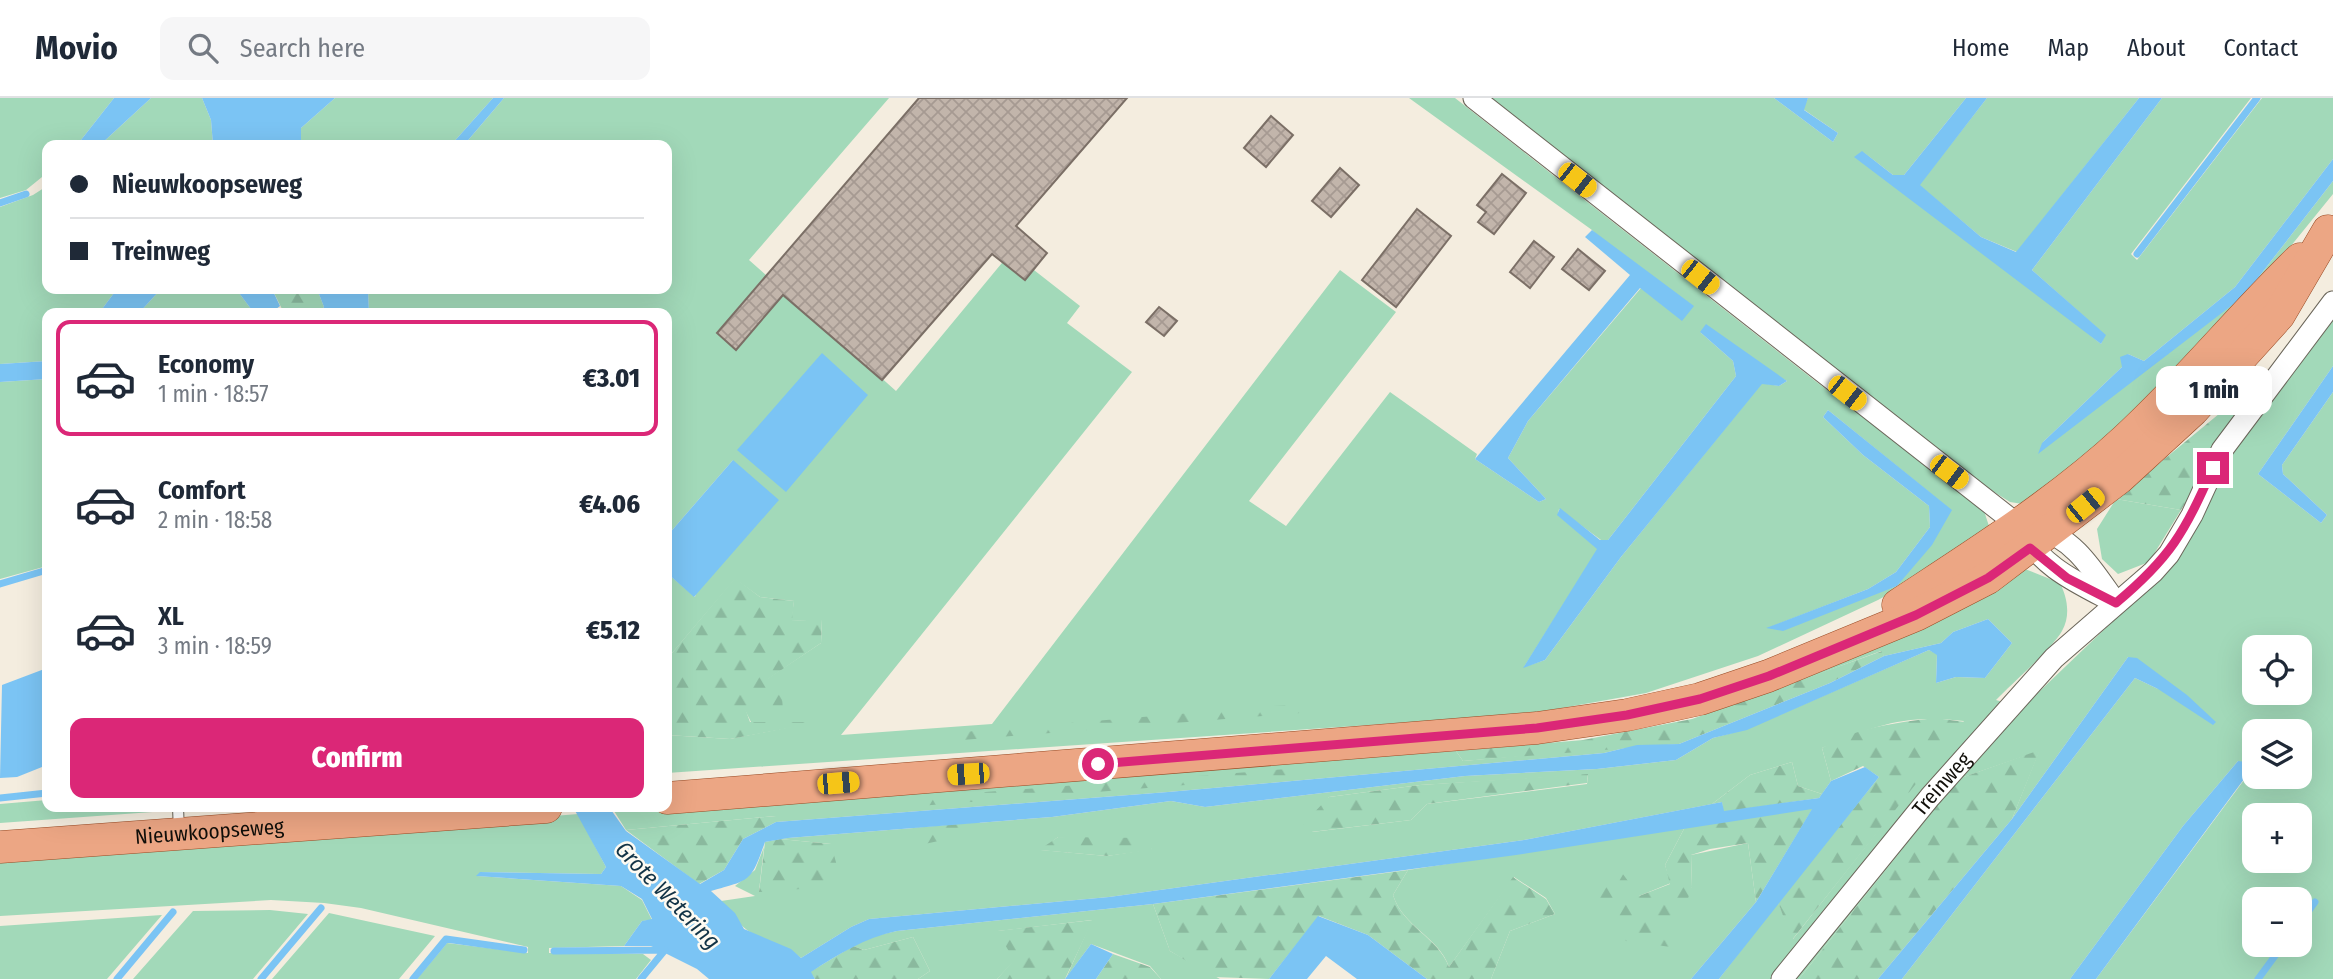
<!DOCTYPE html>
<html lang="en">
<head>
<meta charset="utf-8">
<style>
	:root { --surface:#fff; --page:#f6f6f7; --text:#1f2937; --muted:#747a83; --line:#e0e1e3; --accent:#db2777 }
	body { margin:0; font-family:"Fira Sans Condensed",sans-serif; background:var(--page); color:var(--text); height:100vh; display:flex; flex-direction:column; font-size:26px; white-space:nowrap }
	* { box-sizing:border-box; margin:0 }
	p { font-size:23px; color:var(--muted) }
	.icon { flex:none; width:38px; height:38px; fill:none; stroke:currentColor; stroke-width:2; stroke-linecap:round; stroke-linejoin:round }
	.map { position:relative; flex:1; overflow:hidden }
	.details { position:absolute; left:42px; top:210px; width:630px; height:504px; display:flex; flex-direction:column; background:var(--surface); border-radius:14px; box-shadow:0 7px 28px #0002 }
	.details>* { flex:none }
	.banner { position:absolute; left:42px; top:42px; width:630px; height:154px; border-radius:14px; box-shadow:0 7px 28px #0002; display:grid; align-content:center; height:154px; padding:0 28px; background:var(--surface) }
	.tools { position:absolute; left:2242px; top:537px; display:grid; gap:14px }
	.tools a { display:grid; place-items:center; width:70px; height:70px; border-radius:14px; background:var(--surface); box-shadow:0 7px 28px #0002; font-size:35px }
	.end { position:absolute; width:32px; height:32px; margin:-16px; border:9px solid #db2777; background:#fff; box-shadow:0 0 0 4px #fff }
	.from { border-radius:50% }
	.bubble { position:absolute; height:49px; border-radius:14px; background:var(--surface); box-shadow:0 7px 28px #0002; font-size:23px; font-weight:800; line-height:49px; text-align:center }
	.car { position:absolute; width:21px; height:42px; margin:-21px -10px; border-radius:9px; box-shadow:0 0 5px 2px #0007; background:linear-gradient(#f5c518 24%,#345 0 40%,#f5c518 0 76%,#345 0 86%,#f5c518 0) }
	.banner b { display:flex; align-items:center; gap:24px; height:66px; font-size:26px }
	.banner b+b { border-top:2px solid var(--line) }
	.banner i { width:18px; height:18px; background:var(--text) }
	ul { padding:12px 0 0; list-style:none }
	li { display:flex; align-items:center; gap:21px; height:116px; margin:0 14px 10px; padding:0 14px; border:4px solid transparent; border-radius:14px }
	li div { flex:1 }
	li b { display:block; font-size:26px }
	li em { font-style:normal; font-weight:800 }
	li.on { border-color:var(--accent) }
	li>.icon { width:63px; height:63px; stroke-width:1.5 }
	.action { display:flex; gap:14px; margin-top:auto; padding:14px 28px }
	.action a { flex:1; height:80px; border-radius:14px; background:var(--accent); color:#fff; font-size:28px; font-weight:800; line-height:80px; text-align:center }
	header { display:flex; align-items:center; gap:42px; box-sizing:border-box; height:98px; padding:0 35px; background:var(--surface); border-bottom:2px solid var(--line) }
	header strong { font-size:33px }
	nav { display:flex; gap:38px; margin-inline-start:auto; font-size:24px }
	.search { width:490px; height:63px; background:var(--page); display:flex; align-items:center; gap:18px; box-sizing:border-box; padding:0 24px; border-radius:14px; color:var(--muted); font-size:26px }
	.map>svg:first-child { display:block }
	.green { fill:#a2d9b9; fill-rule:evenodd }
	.forest { fill:url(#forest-firs) }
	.water { fill:#7bc4f4 }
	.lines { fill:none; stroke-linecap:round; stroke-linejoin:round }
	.stream { stroke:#7bc4f4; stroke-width:7 }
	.building { fill:url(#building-cross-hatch); stroke:#7b6f66; stroke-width:2 }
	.lane-casing { stroke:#6b665a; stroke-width:12 }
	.street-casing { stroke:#6b665a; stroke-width:23 }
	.primary-casing { stroke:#984a24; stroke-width:33 }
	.lane { stroke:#fff; stroke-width:10 }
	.street { stroke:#fff; stroke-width:21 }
	.primary { stroke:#eca684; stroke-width:32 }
	.route { stroke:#db2777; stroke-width:9 }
	.labels { text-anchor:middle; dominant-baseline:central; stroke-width:5; stroke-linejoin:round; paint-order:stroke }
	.street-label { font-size:21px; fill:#110f0a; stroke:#fffbf2 }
	.water-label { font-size:23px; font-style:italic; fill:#133447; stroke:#fffbf2 }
</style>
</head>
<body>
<header>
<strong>Movio</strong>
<div class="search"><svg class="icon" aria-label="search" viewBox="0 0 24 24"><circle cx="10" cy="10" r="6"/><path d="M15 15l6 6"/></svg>Search here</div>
<nav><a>Home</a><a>Map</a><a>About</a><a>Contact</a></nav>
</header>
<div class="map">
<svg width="2333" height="881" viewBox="0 0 2333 881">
	<defs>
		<pattern id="forest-firs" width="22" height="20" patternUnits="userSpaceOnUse" patternTransform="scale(1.75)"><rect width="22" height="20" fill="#a2d9b9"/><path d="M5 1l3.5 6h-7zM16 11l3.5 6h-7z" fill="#8ab99e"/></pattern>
		<pattern id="building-cross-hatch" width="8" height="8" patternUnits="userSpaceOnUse" patternTransform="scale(1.75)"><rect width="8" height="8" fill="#c2b5ab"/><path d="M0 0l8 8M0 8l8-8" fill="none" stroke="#a69a92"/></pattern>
	</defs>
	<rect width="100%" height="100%" fill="#f4eddf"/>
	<path class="green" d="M 0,0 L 114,0 L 77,47 L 47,47 L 47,75 L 26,92 L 0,100 Z
		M 151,0 L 202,0 L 211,22 L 213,47 L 100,47 Z
		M 335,0 L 493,0 L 451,47 L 301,47 L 301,30 Z
		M 504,0 L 889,0 L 749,162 L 896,293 L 1011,154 L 1080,208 L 1067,225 L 1132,274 L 841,637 L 992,626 L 1340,172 L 1396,214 L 1249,403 L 1286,428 L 1390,294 L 1477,356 L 1475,361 L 1539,404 L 1546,401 L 1508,360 L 1528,323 L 1641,190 L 1682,222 L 1592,132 L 1409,0 L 1455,0 L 1814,282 L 1965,395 L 1983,410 L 1989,428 L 1979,446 L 1878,502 L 1758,558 L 1646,595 L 1545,613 L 1472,620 L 667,675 L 667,637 L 730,641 L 816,624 L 751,624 L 744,610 L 767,581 L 821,545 L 822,522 L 791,523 L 794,503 L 760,499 L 735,481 L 667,561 L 667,475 L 695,499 L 733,362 L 667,438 L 667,215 L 369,215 L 368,191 L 667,191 L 667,47 L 464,47 ZM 1700,234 L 1787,283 L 1779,288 L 1762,285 L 1621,459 L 1545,562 L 1524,569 L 1598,451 L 1558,417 L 1559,411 L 1601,442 L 1608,442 L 1736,278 L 1733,263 ZM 1828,312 L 1951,412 L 1897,488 L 1768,530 L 1868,491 L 1896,474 L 1930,429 L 1929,408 L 1863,357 L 1823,319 Z
		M 1484,0 L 1774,0 L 1833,44 L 1838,35 L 1803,11 L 1808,0 L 1966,0 L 1904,77 L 1893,77 L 1862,53 L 2101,246 L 2105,237 L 2032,172 L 2162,0 L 2251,0 L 2131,156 L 2137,162 L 2262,0 L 2333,0 L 2333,61 L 2235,189 L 2144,263 L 2128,256 L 2122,269 L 2042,345 L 2244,198 L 2333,83 L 2333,96 L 2234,218 L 2184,273 L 2029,407 L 2010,404 L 1975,382 Z
		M 1987,0 L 2139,0 L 2017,154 L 1981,139 L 1919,87 Z
		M 47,88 L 47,191 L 117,191 L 99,215 L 47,215 L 47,263 L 0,266 L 0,109 L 33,97 Z
		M 161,191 L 236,191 L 254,215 L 139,215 Z
		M 2333,220 L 2333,268 L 2258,376 L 2321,425 L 2327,417 L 2283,376 L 2282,367 L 2333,294 L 2333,881 L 2096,881 L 2250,674 L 2238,663 L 2183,728 L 2070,881 L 1902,881 L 2135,580 L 2158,591 L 2128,559 L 2012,721 L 2039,653 L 1958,681 L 1799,881 L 1719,881 L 1778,804 L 1793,841 L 1964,623 C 1906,616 1875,627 1822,650 L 1831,683 L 1822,696 L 1798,688 L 1792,664 L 1750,677 L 1712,706 L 1524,742 L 1109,799 L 869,821 L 851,829 L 801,860 C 785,846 764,844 747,832 C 737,825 730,811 721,803 L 755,798 L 735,788 L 755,772 L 764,749 L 759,793 L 831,746 L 780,741 L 788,740 L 1052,719 L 1171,703 L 1205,709 L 1465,678 L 1597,671 L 1676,662 L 1713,640 L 1747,631 L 1929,552 L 1937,556 L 1936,585 L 1956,579 L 1985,580 L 2012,545 L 1988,521 L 1953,534 L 1941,545 L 1884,558 L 1881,553 L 1778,591 L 2025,471 L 2060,485 C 2067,499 2071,517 2062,533 C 2052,551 2012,585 1996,602 L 2022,610 L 2179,460 L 2205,415 L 2231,357 ZM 2254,550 L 2300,550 L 2300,595 L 2254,595 ZM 2254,634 L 2300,634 L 2300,679 L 2254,679 ZM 1588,677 L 1587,686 L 1427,706 L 1411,722 L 1312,734 L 1329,699 L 1420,687 ZM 2254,718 L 2300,718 L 2300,763 L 2254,763 ZM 1058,739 L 1152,751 L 1107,758 L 1041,752 ZM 2254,802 L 2300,802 L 2300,847 L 2254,847 Z
		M 47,281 L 47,468 L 0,481 L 0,284 Z
		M 2116,401 L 2181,412 L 2149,464 L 2118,476 L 2102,461 L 2097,431 Z
		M 1637,647 L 1604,655 L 1168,694 L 776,724 L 776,718 L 626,732 L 614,713 L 1456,653 L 1463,663 Z
		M 47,702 L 47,709 L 222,709 L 0,725 L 0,706 Z
		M 578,716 L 606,769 L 601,776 L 481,774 L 477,778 L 621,788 L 642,802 L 652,822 L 642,823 L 624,848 L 549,850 L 549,855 L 643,856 L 651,862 L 636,881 L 417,881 L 447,845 L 528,855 L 528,849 L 361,810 L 324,805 L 271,802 L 0,818 L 0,764 Z
		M 1685,729 L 1665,767 L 1671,785 L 1639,798 L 1626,843 L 1692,789 L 1691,757 L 1748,745 L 1756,804 L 1691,881 L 1491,881 L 1510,833 L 1555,816 L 1546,800 L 1514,779 L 1449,869 C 1439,839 1403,829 1393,797 L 1408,772 Z
		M 1153,806 L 1170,853 L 1220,881 L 1161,881 L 1150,868 L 1091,846 L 1066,880 L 1092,822 L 998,833 L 1015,862 L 997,881 L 918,881 L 930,873 L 913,839 L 864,852 L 853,848 L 874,838 L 897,833 Z
		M 270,812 L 308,816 L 253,881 L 133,881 L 193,813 Z
		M 329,815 L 435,838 L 399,881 L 272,881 Z
		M 162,817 L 107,881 L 0,881 L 0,828 Z"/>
	<path class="forest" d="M 272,191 L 317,191 L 324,209 L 318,215 L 284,215 Z
		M 2260,282 L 2181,412 L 2116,401 Z
		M 735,480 L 760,499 L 794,503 L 792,523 L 822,521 L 821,545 L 768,581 L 781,584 L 783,613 L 745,610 L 750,624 L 822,624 L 730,641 L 667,637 L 667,561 Z
		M 1882,553 L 1884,558 L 1830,585 L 1679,646 L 1463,663 L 1456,653 L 1583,642 L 1692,621 Z
		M 1298,606 L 1300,615 L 962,642 L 963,634 Z
		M 1935,620 L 1965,624 L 1792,842 L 1778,804 L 1879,679 L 1863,668 L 1831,683 L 1822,650 C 1858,629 1894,625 1935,620 Z
		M 2040,652 L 2012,721 L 1878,881 L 1799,881 L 1958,681 Z
		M 1792,664 L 1798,688 L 1822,696 L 1819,700 L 1723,714 L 1722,704 L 1712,706 L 1750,677 Z
		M 1287,671 L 1287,679 L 919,708 L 920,699 Z
		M 1588,676 L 1587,685 L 1427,706 L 1411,722 L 1311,734 L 1303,726 L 1329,699 L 1420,687 Z
		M 1813,710 L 1756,804 L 1748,745 L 1710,751 L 1691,757 L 1692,789 L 1671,849 L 1626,843 L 1587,800 L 1617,768 L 1639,798 L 1670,786 L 1665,767 L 1685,729 Z
		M 776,718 L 776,724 L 743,741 L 724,772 L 699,786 L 626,732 Z
		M 980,724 L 971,736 L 906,750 L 913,730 Z
		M 1058,739 L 1146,740 L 1152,752 L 1107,758 L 1039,752 Z
		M 780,741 L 831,746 L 840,779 L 829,789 L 759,794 L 765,744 Z
		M 1408,772 L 1393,797 C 1403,829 1438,839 1449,869 L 1513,779 L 1546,801 L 1555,816 L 1510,833 L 1491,881 L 1427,881 L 1368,837 L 1319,818 L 1269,881 L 1213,879 L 1170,853 L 1153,806 Z
		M 1093,822 L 1065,881 L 997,881 L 1014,862 L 997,833 Z
		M 913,839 L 930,873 L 918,881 L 815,881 L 810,874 L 853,848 L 864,852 Z
		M 1113,856 L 1150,869 L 1161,881 L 1096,881 Z"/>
	<path class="water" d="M 114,0 L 151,0 L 100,47 L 77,47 Z
		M 202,0 L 335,0 L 301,30 L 301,47 L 213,47 L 211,22 Z
		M 493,0 L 504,0 L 464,47 L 451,47 Z
		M 1774,0 L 1808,0 L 1804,12 L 1838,35 L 1833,44 Z
		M 1966,0 L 1987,0 L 1920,87 L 1981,139 L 2016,154 L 2139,0 L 2162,0 L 2032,172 L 2106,237 L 2101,246 L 1854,59 L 1862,53 L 1893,77 L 1904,77 Z
		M 2333,61 L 2333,83 L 2244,198 L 2038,356 L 2042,345 L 2122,269 L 2120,259 L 2128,256 L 2144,263 L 2235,189 Z
		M 1592,132 L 1694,208 L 1682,223 L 1640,190 L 1528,323 L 1508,360 L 1546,401 L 1539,404 L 1475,361 L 1630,177 L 1585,139 Z
		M 117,191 L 161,191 L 139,215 L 99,215 Z
		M 236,191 L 272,191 L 280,208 L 271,215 L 254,215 Z
		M 317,191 L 368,191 L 369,215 L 318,215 L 324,209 Z
		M 1706,226 L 1787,283 L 1779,288 L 1762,286 L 1621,459 L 1545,562 L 1523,570 L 1597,451 L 1557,417 L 1560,410 L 1600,442 L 1608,442 L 1736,278 L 1733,263 L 1700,234 Z
		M 822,255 L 868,297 L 786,394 L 737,352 Z
		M 47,263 L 47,281 L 0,284 L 0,266 Z
		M 2333,268 L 2333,294 L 2282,367 L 2283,376 L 2327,417 L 2321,425 L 2258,376 Z
		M 1828,312 L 1952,412 L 1932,447 L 1897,488 L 1783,533 L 1766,530 L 1868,491 L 1896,474 L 1930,429 L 1929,408 L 1863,357 L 1823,319 Z
		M 733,362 L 779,402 L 694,499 L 667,475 L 667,438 Z
		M 1988,521 L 2012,545 L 1985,580 L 1956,579 L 1936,585 L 1937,557 L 1929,552 L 1747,632 L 1713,640 L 1676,662 L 1597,671 L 1465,678 L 1205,709 L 1171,703 L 1052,719 L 788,740 L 765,744 C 751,784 751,782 711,793 L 735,815 L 744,831 L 791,851 L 801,860 L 851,829 L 869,821 L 1109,799 L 1524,742 L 1722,704 L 1724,713 L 1819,700 L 1831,683 L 1865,669 L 1879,679 L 1719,881 L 1691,881 L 1756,804 L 1812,711 L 1516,757 L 1153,806 L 897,833 C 864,840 839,856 811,874 L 815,881 L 709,881 L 697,871 L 651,848 L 624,848 L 642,823 L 652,821 L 642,801 L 621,788 L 476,778 L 480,774 L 601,776 L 606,769 L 573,709 L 609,709 L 626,733 L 700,786 L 724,772 L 743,741 L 776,724 L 1168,694 L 1604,655 L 1637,647 L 1679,646 L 1830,585 L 1884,558 L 1941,545 L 1953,534 Z
		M 2128,559 L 2137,560 L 2187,597 L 2216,624 L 2213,627 L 2158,591 L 2135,580 L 1902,881 L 1878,881 L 2012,721 Z
		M 47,570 L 47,667 L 17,679 L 0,680 L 2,587 Z
		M 2238,663 L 2246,664 L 2250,673 L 2096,881 L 2070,881 L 2183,728 Z
		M 1318,818 L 1368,837 L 1427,881 L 1357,881 L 1326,858 L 1307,881 L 1269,881 Z
		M 1091,846 L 1113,856 L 1096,881 L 1065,881 Z"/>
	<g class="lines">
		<path class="stream" d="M 0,105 L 26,96
			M 2137,156 L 2257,0
			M 0,486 L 47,472
			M 0,700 L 47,695
			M 2300,825 L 2315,804
			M 554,853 L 665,852
			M 117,881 L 173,814
			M 261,881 L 321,810
			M 413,881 L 446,841 L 524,852
			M 641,881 L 665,852
			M 2258,881 L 2283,847"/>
	</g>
	<path class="building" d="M 919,0 L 1127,0 L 1016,128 L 1047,155 L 1025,182 L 992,156 L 882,282 L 783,197 L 736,252 L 717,235 Z
		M 1271,18 L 1293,37 L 1266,69 L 1244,50 Z
		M 1340,70 L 1359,87 L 1331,119 L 1312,103 Z
		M 1502,76 L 1526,95 L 1494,136 L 1478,124 L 1486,114 L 1477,107 Z
		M 1417,111 L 1451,138 L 1396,209 L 1362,182 Z
		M 1534,143 L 1554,159 L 1530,190 L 1510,174 Z
		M 1578,151 L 1605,173 L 1589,192 L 1562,171 Z
		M 1159,209 L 1177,223 L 1164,238 L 1146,224 Z"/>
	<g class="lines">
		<defs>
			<path id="lane" d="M 178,709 L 179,734"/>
			<g id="street">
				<path d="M 1474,0 L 2018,427 C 2040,469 2076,484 2116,505"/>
				<path d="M 2037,431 C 2073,438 2094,474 2114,502"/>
				<path id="s1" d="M 1782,881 L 1930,699 L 2054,560 L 2153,474 L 2169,456 L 2192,417 L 2222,352 L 2333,204"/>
			</g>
			<g id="primary">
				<path d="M 1898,507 C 1977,455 2057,405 2126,341 C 2188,284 2240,219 2300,161"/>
				<path d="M 667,700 L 1537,630 L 1627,617 L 1700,601 L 1768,578 L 1916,517 L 1988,480 L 2119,380 L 2193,312 L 2279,217 L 2328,133"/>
				<path id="s2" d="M 0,749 L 546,709"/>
			</g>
		</defs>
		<use href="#lane" class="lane-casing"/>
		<use href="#street" class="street-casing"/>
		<use href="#primary" class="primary-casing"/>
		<use href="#lane" class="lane"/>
		<use href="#street" class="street"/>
		<use href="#primary" class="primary"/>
	</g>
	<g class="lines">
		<path class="route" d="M 1098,666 L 1537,630 L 1627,617 L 1700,601 L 1769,578 L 1916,517 L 1988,480 L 2030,450 L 2067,480 L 2116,505 C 2171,459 2184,435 2213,370"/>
	</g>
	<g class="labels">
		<g class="street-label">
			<text stroke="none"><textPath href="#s1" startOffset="252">Treinweg</textPath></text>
			<text stroke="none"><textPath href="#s2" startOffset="210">Nieuwkoopseweg</textPath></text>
		</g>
		<g class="water-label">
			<text transform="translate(668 797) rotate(46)">Grote Wetering</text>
		</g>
	</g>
</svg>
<div class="tools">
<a><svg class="icon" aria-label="locate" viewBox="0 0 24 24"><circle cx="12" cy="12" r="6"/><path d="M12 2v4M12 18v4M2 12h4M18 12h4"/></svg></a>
<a><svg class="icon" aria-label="layers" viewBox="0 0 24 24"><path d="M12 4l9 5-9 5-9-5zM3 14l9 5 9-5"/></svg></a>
<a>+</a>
<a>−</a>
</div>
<i class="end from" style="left:1098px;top:666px"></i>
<i class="end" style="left:2213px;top:370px"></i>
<div class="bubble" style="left:2156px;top:268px;width:116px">1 min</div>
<i class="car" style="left:1577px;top:82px;rotate:128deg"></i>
<i class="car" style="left:1700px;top:179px;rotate:128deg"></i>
<i class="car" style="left:1847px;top:295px;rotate:128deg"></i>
<i class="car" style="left:1949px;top:374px;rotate:127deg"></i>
<i class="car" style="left:2085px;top:407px;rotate:51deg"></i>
<i class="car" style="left:968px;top:676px;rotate:266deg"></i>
<i class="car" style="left:838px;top:685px;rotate:85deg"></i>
<div class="banner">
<b><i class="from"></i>Nieuwkoopseweg</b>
<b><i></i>Treinweg</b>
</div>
<section class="details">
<ul>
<li class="on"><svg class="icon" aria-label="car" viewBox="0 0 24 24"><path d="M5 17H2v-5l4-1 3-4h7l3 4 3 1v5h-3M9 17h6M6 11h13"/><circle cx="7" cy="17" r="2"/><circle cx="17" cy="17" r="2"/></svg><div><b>Economy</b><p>1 min · 18:57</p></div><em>€3.01</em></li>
<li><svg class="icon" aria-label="car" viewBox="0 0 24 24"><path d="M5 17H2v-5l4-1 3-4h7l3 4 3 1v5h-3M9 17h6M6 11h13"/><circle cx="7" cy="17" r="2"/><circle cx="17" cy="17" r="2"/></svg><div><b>Comfort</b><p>2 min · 18:58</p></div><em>€4.06</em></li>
<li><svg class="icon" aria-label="car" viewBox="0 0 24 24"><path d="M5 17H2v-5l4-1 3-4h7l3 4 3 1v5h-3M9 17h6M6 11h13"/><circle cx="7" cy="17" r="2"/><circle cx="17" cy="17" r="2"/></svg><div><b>XL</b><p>3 min · 18:59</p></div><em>€5.12</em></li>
</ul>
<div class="action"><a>Confirm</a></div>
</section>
</div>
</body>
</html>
